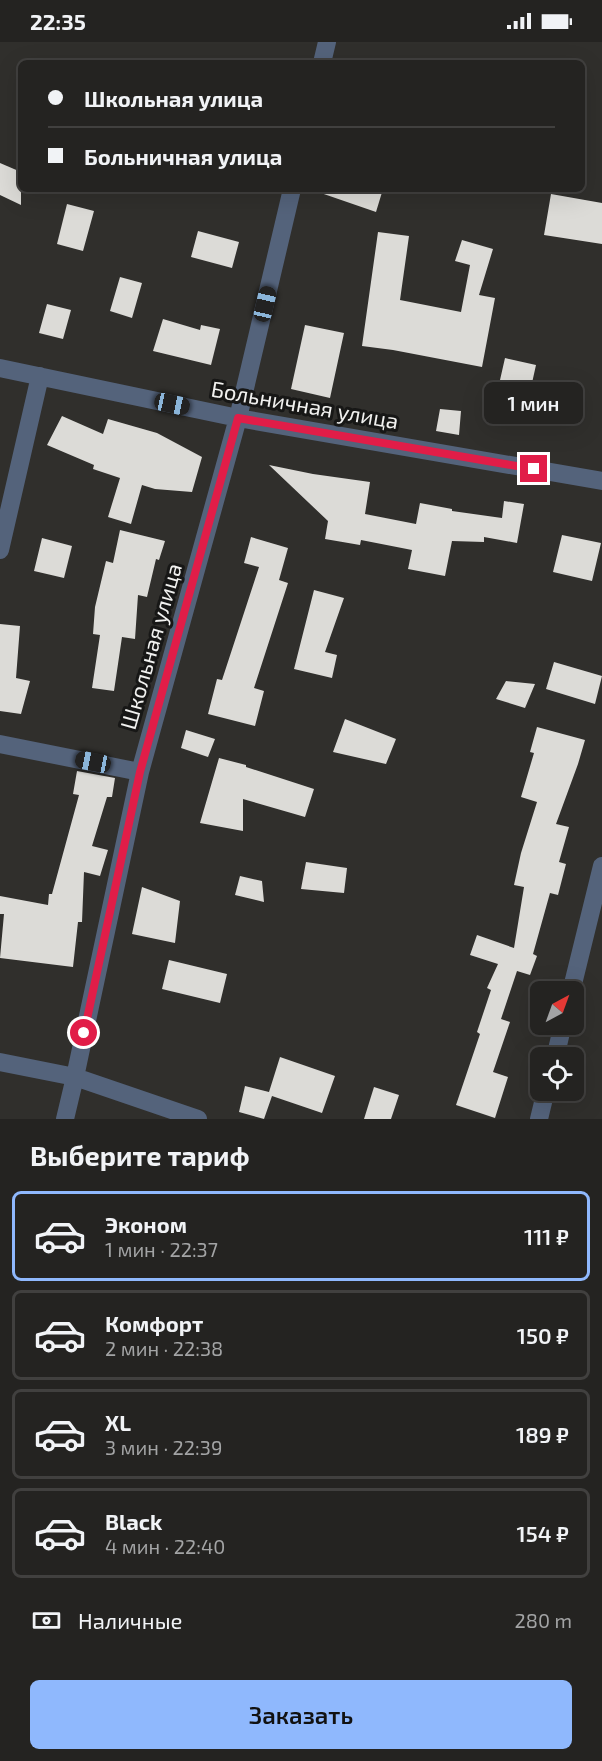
<!DOCTYPE html>
<html lang="ru">
<head>
<meta charset="utf-8">
<style>
	:root { --surface:#242321; --page:#2c2b2a; --text:#f1f3f6; --muted:#a3a4a5; --line:#41403f; --accent:#8fb8fd }
	body { margin:0; font-family:"Exo 2",sans-serif; background:var(--page); color:var(--text); height:100vh; display:flex; flex-direction:column; font-size:22px; white-space:nowrap }
	* { box-sizing:border-box; margin:0 }
	p { font-size:20px; color:var(--muted) }
	.icon { flex:none; width:33px; height:33px; fill:none; stroke:currentColor; stroke-width:2; stroke-linecap:round; stroke-linejoin:round }
	.map { position:relative; height:1077px; overflow:hidden }
	.panel { display:flex; flex-direction:column; background:var(--surface); flex:1 }
	.panel>* { flex:none }
	.top-card { position:absolute; left:18px; top:18px; width:567px; height:132px; border-radius:9px; box-shadow:0 6px 24px #0002,0 0 0 2px var(--line); display:grid; align-content:center; height:132px; padding:0 30px; background:var(--surface) }
	.needle { width:39px; rotate:41deg }
	.tools { position:absolute; left:530px; top:939px; display:grid; gap:12px }
	.tools a { display:grid; place-items:center; width:54px; height:54px; border-radius:9px; background:var(--surface); box-shadow:0 6px 24px #0002,0 0 0 2px var(--line); font-size:30px }
	.end { position:absolute; width:27px; height:27px; margin:-14px; border:8px solid #e11d48; background:#fff; box-shadow:0 0 0 3px #fff }
	.from { border-radius:50% }
	.bubble { position:absolute; height:42px; border-radius:9px; background:var(--surface); box-shadow:0 6px 24px #0002,0 0 0 2px var(--line); font-size:20px; font-weight:600; line-height:42px; text-align:center }
	.car { position:absolute; width:18px; height:36px; margin:-18px -9px; border-radius:8px; box-shadow:0 0 4px 2px #0007; background:linear-gradient(#222 24%,#8ab4d8 0 40%,#222 0 76%,#8ab4d8 0 86%,#222 0) }
	.top-card b { display:flex; align-items:center; gap:21px; height:57px; font-size:22px }
	.top-card b+b { border-top:2px solid var(--line) }
	.top-card i { width:15px; height:15px; background:var(--text) }
	ul { padding:0; list-style:none }
	li { display:flex; align-items:center; gap:18px; height:90px; margin:0 12px 9px; padding:0 18px; border:3px solid var(--line); border-radius:9px }
	li div { flex:1 }
	li b { display:block; font-size:22px }
	li em { font-style:normal; font-weight:600 }
	li.active { border-color:var(--accent) }
	li>.icon { width:54px; height:54px; stroke-width:1.5 }
	h2 { padding:0 30px; font-size:27px; line-height:72px }
	.pay { display:flex; align-items:center; gap:15px; height:66px; padding:0 30px; font-size:22px }
	.pay p { margin-inline-start:auto }
	.cta { display:flex; gap:12px; margin-top:auto; padding:12px 30px }
	.cta a { flex:1; height:69px; border-radius:9px; background:var(--accent); color:#111; font-size:24px; font-weight:600; line-height:69px; text-align:center }
	.status { display:flex; justify-content:space-between; align-items:center; height:42px; padding:0 30px; background:var(--surface); direction:ltr }
	.status svg { height:16px; fill:currentColor }
	.map>svg:first-child { display:block }
	.building { fill:#dcdbd7 }
	.lines { fill:none; stroke-linecap:round; stroke-linejoin:round }
	.minor { stroke:#54637b; stroke-width:18 }
	.route { stroke:#e11d48; stroke-width:8 }
	.labels { text-anchor:middle; dominant-baseline:central; stroke-width:6; stroke-linejoin:round; paint-order:stroke }
	.street-label { font-size:22px; fill:#f1f1ef; stroke:#171716 }
</style>
</head>
<body>
<div class="status"><b>22:35</b><svg viewBox="0 0 49 12"><path d="M0 12V9h3v3zM5 12V6h3v6zM10 12V3h3v9zM15 12V0h3v12zM26 1h20v11H26zM47 4h2v5h-2z"/></svg></div>
<div class="map">
<svg width="602" height="1077" viewBox="0 0 602 1077">
	<rect width="100%" height="100%" fill="#302f2c"/>
	<path class="building" d="M 0,121 L 21,130 L 21,163 L 0,153 Z
		M 318,147 L 383,147 L 376,170 L 318,150 Z
		M 551,152 L 602,161 L 602,202 L 544,193 Z
		M 67,162 L 94,169 L 83,209 L 57,202 Z
		M 198,189 L 239,200 L 232,226 L 191,215 Z
		M 378,190 L 409,194 L 400,258 L 461,270 L 470,223 L 455,219 L 462,198 L 493,207 L 479,253 L 495,256 L 482,325 L 393,308 L 362,304 Z
		M 120,235 L 142,241 L 132,276 L 110,269 Z
		M 47,262 L 71,268 L 63,297 L 39,291 Z
		M 163,277 L 200,288 L 201,283 L 220,287 L 211,323 L 153,309 Z
		M 305,283 L 344,291 L 330,356 L 291,347 Z
		M 505,316 L 536,323 L 526,368 L 495,360 Z
		M 440,367 L 461,369 L 459,393 L 436,389 Z
		M 62,374 L 103,392 L 108,377 L 157,391 L 202,415 L 192,450 L 155,447 L 142,443 L 131,482 L 108,475 L 120,436 L 93,427 L 94,423 L 47,403 Z
		M 269,423 L 313,432 L 370,440 L 365,472 L 416,482 L 420,461 L 452,467 L 452,469 L 502,476 L 504,459 L 524,462 L 517,501 L 484,495 L 484,500 L 452,499 L 445,534 L 408,527 L 412,508 L 361,498 L 360,503 L 325,497 L 328,479 Z
		M 120,488 L 165,499 L 159,518 L 156,517 L 147,555 L 138,553 L 135,597 L 122,595 L 114,649 L 92,646 L 100,593 L 93,592 L 95,565 L 106,519 L 113,521 Z
		M 562,493 L 601,501 L 592,539 L 553,530 Z
		M 251,495 L 288,506 L 279,538 L 288,541 L 254,646 L 264,649 L 255,684 L 208,672 L 217,637 L 222,638 L 259,525 L 244,521 Z
		M 42,496 L 72,504 L 64,536 L 34,529 Z
		M 314,548 L 344,556 L 325,610 L 337,613 L 332,636 L 294,627 Z
		M 0,582 L 20,584 L 16,636 L 30,639 L 21,672 L 0,669 Z
		M 554,620 L 602,634 L 595,662 L 546,647 Z
		M 506,639 L 535,642 L 525,666 L 496,657 Z
		M 345,677 L 396,697 L 386,722 L 333,710 Z
		M 537,685 L 585,698 L 578,722 L 556,782 L 569,785 L 559,820 L 566,822 L 558,853 L 550,851 L 533,912 L 537,914 L 530,933 L 517,929 L 501,977 L 510,980 L 493,1030 L 508,1035 L 495,1076 L 456,1063 L 480,992 L 477,990 L 491,948 L 487,946 L 498,922 L 470,913 L 477,893 L 514,906 L 524,845 L 514,843 L 521,811 L 537,760 L 521,755 L 534,711 L 530,710 Z
		M 186,688 L 215,697 L 208,715 L 181,706 Z
		M 219,716 L 246,723 L 246,725 L 314,747 L 305,775 L 243,757 L 243,789 L 200,781 Z
		M 77,729 L 115,736 L 112,755 L 107,755 L 92,804 L 108,808 L 100,834 L 84,830 L 82,880 L 78,880 L 73,925 L 0,916 L 4,872 L 0,872 L 0,854 L 48,863 L 49,852 L 52,852 L 79,753 L 73,752 Z
		M 306,820 L 347,826 L 344,851 L 301,847 Z
		M 240,834 L 262,839 L 264,860 L 235,853 Z
		M 142,845 L 180,859 L 175,901 L 132,892 Z
		M 169,918 L 227,932 L 220,961 L 162,947 Z
		M 280,1015 L 335,1034 L 322,1071 L 272,1054 L 264,1077 L 239,1070 L 245,1044 L 269,1050 Z
		M 374,1045 L 399,1053 L 391,1077 L 364,1077 Z"/>
	<g class="lines">
		<path class="minor" d="M 322,21 L 327,0
			M 0,326 L 238,376 L 602,439
			M 0,508 L 40,334
			M 0,702 L 140,730
			M 571,950 L 602,824
			M 555,1016 L 563,982
			M 0,1020 L 75,1035 L 198,1077
			M 65,1077 L 75,1035 L 140,730 L 238,376 L 292,147
			M 539,1077 L 546,1048"/>
	</g>
	<g class="lines">
		<path class="route" d="M 84,991 L 140,730 L 238,376 L 534,427"/>
	</g>
	<g class="labels">
		<g class="street-label">
			<text transform="translate(305 362) rotate(10)">Больничная улица</text>
			<text transform="translate(150 604) rotate(-74)">Школьная улица</text>
		</g>
	</g>
</svg>
<div class="tools">
<a><svg class="needle" viewBox="-14 -14 28 28"><path d="M0-13l5 13h-10z" fill="#e53935"/><path d="M0 13l5-13h-10z" fill="#a3a4a5"/></svg></a>
<a><svg class="icon" aria-label="locate" viewBox="0 0 24 24"><circle cx="12" cy="12" r="6"/><path d="M12 2v4M12 18v4M2 12h4M18 12h4"/></svg></a>
</div>
<i class="end from" style="left:84px;top:991px"></i>
<i class="end" style="left:534px;top:427px"></i>
<div class="bubble" style="left:484px;top:340px;width:99px">1 мин</div>
<i class="car" style="left:265px;top:262px;rotate:13deg"></i>
<i class="car" style="left:172px;top:362px;rotate:102deg"></i>
<i class="car" style="left:93px;top:720px;rotate:281deg"></i>
<div class="top-card">
<b><i class="from"></i>Школьная улица</b>
<b><i></i>Больничная улица</b>
</div>
</div>
<section class="panel">
<h2>Выберите тариф</h2>
<ul>
<li class="active"><svg class="icon" aria-label="car" viewBox="0 0 24 24"><path d="M5 17H2v-5l4-1 3-4h7l3 4 3 1v5h-3M9 17h6M6 11h13"/><circle cx="7" cy="17" r="2"/><circle cx="17" cy="17" r="2"/></svg><div><b>Эконом</b><p>1 мин · 22:37</p></div><em>111 ₽</em></li>
<li><svg class="icon" aria-label="car" viewBox="0 0 24 24"><path d="M5 17H2v-5l4-1 3-4h7l3 4 3 1v5h-3M9 17h6M6 11h13"/><circle cx="7" cy="17" r="2"/><circle cx="17" cy="17" r="2"/></svg><div><b>Комфорт</b><p>2 мин · 22:38</p></div><em>150 ₽</em></li>
<li><svg class="icon" aria-label="car" viewBox="0 0 24 24"><path d="M5 17H2v-5l4-1 3-4h7l3 4 3 1v5h-3M9 17h6M6 11h13"/><circle cx="7" cy="17" r="2"/><circle cx="17" cy="17" r="2"/></svg><div><b>XL</b><p>3 мин · 22:39</p></div><em>189 ₽</em></li>
<li><svg class="icon" aria-label="car" viewBox="0 0 24 24"><path d="M5 17H2v-5l4-1 3-4h7l3 4 3 1v5h-3M9 17h6M6 11h13"/><circle cx="7" cy="17" r="2"/><circle cx="17" cy="17" r="2"/></svg><div><b>Black</b><p>4 мин · 22:40</p></div><em>154 ₽</em></li>
</ul>
<div class="pay"><svg class="icon" aria-label="cash" viewBox="0 0 24 24"><path d="M3 7h18v10H3z"/><circle cx="12" cy="12" r="2"/></svg>Наличные<p>280 m</p></div>
<div class="cta"><a>Заказать</a></div>
</section>
</body>
</html>
